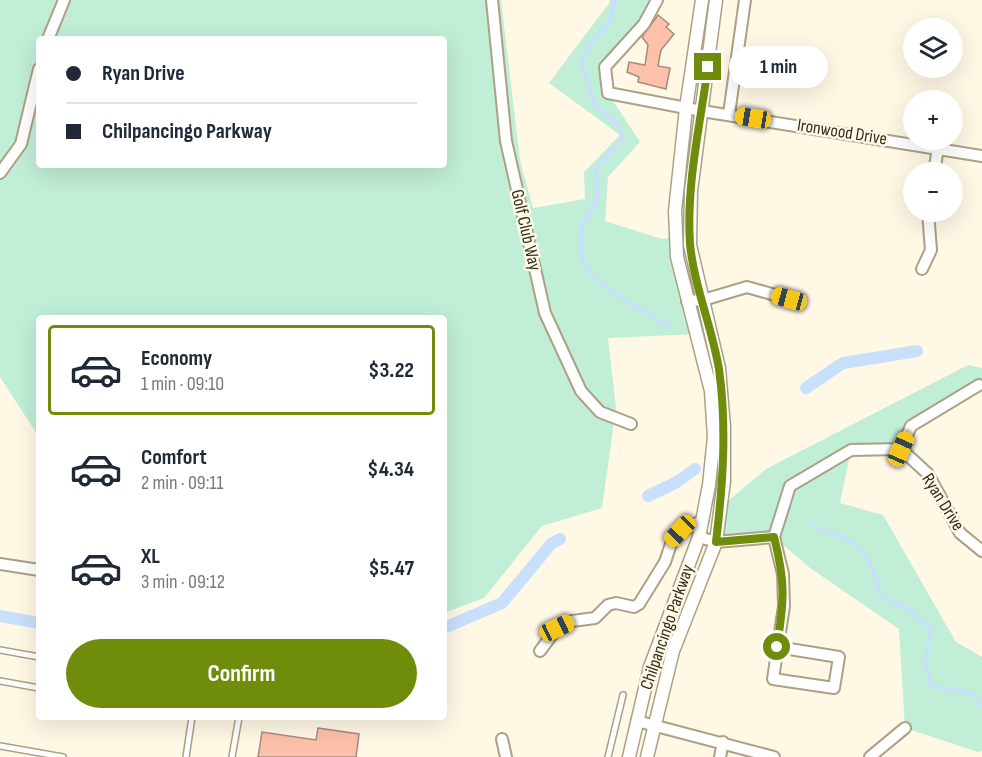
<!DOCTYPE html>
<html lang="en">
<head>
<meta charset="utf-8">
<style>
	:root { --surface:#fff; --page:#f2f2f3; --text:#1f2937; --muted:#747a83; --line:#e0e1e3; --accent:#6f8c0a }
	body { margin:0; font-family:"Sofia Sans Condensed",sans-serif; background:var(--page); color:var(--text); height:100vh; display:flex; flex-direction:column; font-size:22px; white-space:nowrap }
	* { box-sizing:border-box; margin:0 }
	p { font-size:20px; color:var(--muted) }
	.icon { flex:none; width:33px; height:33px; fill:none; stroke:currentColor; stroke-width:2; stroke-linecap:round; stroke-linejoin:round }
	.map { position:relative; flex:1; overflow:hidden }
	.sheet { position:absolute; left:36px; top:315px; width:411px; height:405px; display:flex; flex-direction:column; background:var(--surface); border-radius:6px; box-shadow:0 6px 24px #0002 }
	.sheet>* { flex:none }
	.hud { position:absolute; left:36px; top:36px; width:411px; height:132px; border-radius:6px; box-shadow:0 6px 24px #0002; display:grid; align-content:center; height:132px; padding:0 30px; background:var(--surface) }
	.controls { position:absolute; left:903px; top:18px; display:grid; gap:12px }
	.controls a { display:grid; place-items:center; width:60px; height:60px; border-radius:50%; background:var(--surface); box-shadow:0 6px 24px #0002; font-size:30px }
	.end { position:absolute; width:27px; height:27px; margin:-14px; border:8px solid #6f8c0a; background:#fff; box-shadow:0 0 0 3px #fff }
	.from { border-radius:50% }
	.bubble { position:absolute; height:42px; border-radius:21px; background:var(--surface); box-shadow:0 6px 24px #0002; font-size:20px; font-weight:700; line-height:42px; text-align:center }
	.car { position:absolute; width:18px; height:36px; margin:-18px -9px; border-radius:8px; box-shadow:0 0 4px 2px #0007; background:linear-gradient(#f5c518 24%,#345 0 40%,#f5c518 0 76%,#345 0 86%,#f5c518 0) }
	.hud b { display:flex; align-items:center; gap:21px; height:57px; font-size:22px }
	.hud b+b { border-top:2px solid var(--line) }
	.hud i { width:15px; height:15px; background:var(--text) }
	ul { padding:10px 0 0; list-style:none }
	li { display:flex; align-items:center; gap:18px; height:90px; margin:0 12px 9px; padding:0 18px; border:3px solid transparent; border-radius:6px }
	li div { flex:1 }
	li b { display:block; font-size:22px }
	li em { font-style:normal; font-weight:700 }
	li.on { border-color:var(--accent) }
	li>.icon { width:54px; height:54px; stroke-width:1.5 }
	.action { display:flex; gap:12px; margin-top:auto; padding:12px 30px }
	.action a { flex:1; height:69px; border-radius:36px; background:var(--accent); color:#fff; font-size:24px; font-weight:700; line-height:69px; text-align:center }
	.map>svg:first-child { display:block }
	.green { fill:#c0eed6; fill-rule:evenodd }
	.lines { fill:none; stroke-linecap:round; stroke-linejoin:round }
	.stream { stroke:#c8e0fc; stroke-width:4 }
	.canal { stroke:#c8e0fc; stroke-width:12 }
	.building { fill:#fdc0a9; stroke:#a8897d; stroke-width:1.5 }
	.service-casing { stroke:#aca185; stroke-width:8 }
	.minor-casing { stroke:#aca185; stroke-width:14 }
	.tertiary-casing { stroke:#aca185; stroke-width:15 }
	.service { stroke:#fff; stroke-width:5 }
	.minor { stroke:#fff; stroke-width:10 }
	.tertiary { stroke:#fff; stroke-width:12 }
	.route { stroke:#6f8c0a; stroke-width:8 }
	.labels { text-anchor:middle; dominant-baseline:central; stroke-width:5; stroke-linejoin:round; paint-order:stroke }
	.street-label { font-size:18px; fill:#302c20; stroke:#fff8e5 }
</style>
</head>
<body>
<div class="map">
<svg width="982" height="757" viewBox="0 0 982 757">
	<rect width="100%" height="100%" fill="#fff8e5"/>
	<path class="green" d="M 0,0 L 501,0 L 520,160 L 533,208 L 585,199 L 584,172 L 620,135 L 549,83 L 610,2 L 609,0 L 657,0 L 605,67 L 608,93 L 640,142 L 608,177 L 605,221 L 662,239 L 676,238 L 697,334 L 608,338 L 616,408 L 602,508 L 542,526 L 484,598 L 444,613 L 444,318 L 39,318 L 39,437 L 0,377 ZM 39,39 L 444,39 L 444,165 L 39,165 Z
		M 968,365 L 982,368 L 982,384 L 911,425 L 901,449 L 851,450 L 840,503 L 883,515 L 956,642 L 982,657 L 982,751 L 978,752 L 905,728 L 899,629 L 810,568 L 774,537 L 716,542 L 721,507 L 766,469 Z"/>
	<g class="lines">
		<path class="stream" d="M 615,0 L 610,21 L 585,52 L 582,65 L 594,103 L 619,127 L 623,139 L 595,169 C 600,196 600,203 582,224 C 581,235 579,251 583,262 C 591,282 649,316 670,326
			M 813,526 C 862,544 868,546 881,598 L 906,607 L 931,629 L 925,661 L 931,686 L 971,693 L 982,706"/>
		<path class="canal" d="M 806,388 L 843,363 L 917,351
			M 648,496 L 677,482 L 695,469
			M 0,616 L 39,623
			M 444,628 L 502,603 L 551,544 L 560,539"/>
	</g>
	<path class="building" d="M 658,15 L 669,24 L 666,27 L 674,34 L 661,50 L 658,66 L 670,68 L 666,89 L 638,82 L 639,77 L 627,72 L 629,62 L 645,65 L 648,45 L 642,37 Z
		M 318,728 L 359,734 L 356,757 L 258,757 L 262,732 L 316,740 Z"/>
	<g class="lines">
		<defs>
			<path id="service" d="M 0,650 L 39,657
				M 0,681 L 39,688
				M 0,746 L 63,757
				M 186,757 L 192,717
				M 232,757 L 239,717
				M 608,757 L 623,695"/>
			<path id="minor" d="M 492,0 L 506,141 L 545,313 L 581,391 L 600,412 L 631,424
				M 657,0 L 644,24 L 605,67 L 608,93 L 702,111 L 982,156
				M 48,39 L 64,0
				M 729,114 L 745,0
				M 934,172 L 938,148
				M 0,173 L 21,144 L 39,69
				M 922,269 L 931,250 L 928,212
				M 687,301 L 703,300 L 747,287 L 789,299
				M 901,449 L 911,426 L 979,385
				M 699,537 L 716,542 L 774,537
				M 0,564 L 39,570
				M 777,647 L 839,657 L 834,688 L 773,679 L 784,606 L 783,574 L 774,537 L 790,486 L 851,450 L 901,449 L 928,474 L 960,533 L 982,551
				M 540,651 L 557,628 L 572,621 L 595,618 L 608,605 L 616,603 L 634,607 L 639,604 L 665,562 L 672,541 L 680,532 L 703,520
				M 637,721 L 774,757
				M 502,739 L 506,757
				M 720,757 L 723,742
				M 870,757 L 905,728"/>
			<path id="tertiary" d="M 629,757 L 650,667 L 699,537 L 709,485 L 714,437 L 711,391 L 677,257 L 675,211 L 686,108 L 702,0
				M 647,757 L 673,651 L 716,542 L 724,481 L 724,427 L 719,368 L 690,245 L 691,191 L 716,0"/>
		</defs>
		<use href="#service" class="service-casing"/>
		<use href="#minor" class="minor-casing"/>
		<use href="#tertiary" class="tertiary-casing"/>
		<use href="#service" class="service"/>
		<use href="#minor" class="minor"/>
		<use href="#tertiary" class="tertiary"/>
	</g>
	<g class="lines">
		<path class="route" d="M 708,67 C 700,125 686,186 690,244 C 694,286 712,327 719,369 C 727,427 723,484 716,542 L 774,537 C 786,583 784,601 777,647"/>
	</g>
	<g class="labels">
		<g class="street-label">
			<text transform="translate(842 132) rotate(9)">Ironwood Drive</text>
			<text transform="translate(526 230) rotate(77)">Golf Club Way</text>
			<text transform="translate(943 502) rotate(58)">Ryan Drive</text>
			<text transform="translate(667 627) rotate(-71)">Chilpancingo Parkway</text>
		</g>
	</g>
</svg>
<div class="controls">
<a><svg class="icon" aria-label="layers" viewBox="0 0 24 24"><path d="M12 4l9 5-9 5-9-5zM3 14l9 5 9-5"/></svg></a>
<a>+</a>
<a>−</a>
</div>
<i class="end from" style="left:777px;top:647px"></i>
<i class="end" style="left:708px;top:67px"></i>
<div class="bubble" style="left:729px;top:46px;width:99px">1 min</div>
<i class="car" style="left:753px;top:118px;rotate:279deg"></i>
<i class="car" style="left:789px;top:299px;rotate:285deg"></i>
<i class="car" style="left:901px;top:449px;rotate:24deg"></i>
<i class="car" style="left:680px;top:531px;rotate:224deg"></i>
<i class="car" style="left:557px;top:628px;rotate:65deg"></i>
<div class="hud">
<b><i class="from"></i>Ryan Drive</b>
<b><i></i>Chilpancingo Parkway</b>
</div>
<section class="sheet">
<ul>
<li class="on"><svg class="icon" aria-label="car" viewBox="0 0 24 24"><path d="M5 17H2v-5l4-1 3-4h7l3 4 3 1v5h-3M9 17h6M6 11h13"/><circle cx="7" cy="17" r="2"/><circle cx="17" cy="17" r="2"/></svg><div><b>Economy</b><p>1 min · 09:10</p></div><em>$3.22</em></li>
<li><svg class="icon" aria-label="car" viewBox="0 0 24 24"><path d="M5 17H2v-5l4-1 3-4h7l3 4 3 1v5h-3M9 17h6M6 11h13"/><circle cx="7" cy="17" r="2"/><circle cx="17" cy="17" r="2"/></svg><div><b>Comfort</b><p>2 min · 09:11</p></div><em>$4.34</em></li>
<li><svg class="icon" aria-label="car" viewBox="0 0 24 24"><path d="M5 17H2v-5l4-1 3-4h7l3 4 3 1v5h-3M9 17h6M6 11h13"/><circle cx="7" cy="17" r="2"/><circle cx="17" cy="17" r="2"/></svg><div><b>XL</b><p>3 min · 09:12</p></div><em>$5.47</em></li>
</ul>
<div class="action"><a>Confirm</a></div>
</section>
</div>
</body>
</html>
